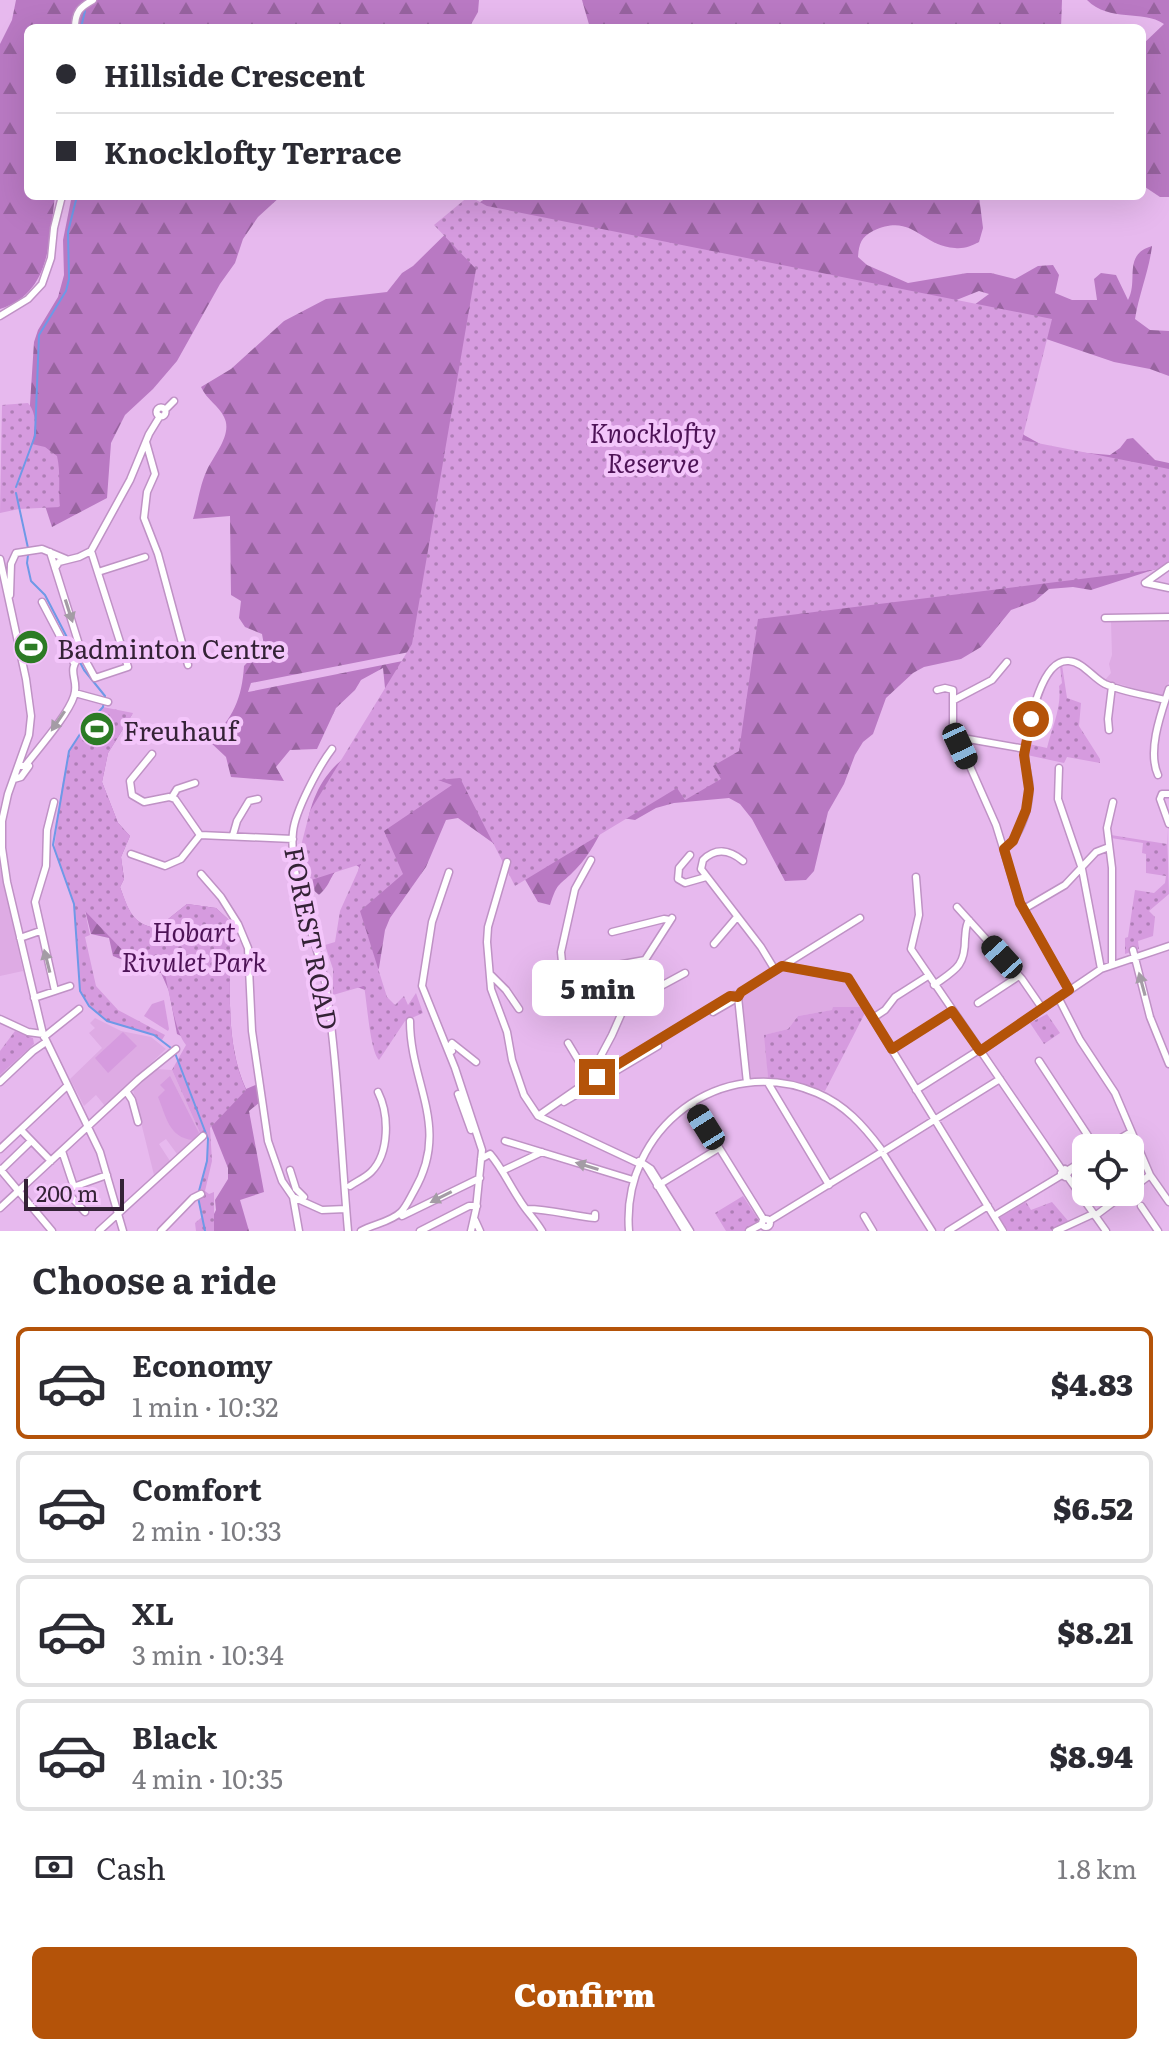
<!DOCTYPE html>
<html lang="en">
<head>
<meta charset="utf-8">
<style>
	:root { --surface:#fff; --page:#f2f2f3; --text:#2b2b33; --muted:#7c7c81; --line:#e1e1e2; --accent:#b45309 }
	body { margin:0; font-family:Literata,serif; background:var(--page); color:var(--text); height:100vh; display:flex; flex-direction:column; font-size:30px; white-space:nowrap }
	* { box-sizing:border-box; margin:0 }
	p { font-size:26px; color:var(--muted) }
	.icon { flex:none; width:44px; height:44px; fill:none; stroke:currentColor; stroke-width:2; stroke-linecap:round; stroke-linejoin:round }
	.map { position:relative; height:1231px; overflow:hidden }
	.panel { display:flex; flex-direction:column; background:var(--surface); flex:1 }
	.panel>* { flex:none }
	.hud { position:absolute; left:24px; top:24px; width:1122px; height:176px; border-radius:12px; box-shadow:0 8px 32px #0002; display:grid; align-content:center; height:176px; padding:0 32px; background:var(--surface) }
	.buttons { position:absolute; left:1072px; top:1134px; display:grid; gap:16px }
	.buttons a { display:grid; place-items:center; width:72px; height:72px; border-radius:12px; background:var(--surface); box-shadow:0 8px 32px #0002; font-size:40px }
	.scale { position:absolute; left:24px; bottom:20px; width:100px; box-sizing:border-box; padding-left:8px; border:4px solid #342236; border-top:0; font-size:22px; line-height:28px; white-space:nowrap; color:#342236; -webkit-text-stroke:6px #f4c6fb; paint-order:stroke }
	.end { position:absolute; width:36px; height:36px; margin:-18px; border:10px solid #b45309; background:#fff; box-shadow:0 0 0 4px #fff }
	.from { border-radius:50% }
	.bubble { position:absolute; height:56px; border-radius:12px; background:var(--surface); box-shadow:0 8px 32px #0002; font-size:26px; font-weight:800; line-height:56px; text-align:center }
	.car { position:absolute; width:24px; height:48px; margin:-24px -12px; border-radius:10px; box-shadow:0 0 6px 2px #0007; background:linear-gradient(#222 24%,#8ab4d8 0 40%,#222 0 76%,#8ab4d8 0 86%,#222 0) }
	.hud b { display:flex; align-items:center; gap:28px; height:76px; font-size:30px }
	.hud b+b { border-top:2px solid var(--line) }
	.hud i { width:20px; height:20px; background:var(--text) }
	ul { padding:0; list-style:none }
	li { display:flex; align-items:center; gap:24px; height:112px; margin:0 16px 12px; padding:0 16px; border:4px solid var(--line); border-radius:12px }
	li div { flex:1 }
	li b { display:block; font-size:30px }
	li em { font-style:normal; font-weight:800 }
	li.on { border-color:var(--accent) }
	li>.icon { width:72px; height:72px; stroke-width:1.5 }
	h2 { padding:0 32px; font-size:36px; line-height:96px }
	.pay { display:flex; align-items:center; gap:20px; height:88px; padding:0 32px; font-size:30px }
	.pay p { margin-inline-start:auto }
	.button { display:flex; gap:16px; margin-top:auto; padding:16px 32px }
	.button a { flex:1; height:92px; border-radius:12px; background:var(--accent); color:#fff; font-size:32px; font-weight:800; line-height:92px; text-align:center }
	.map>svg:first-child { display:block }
	.built { fill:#deabe4 }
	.green { fill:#d69bdf }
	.forest { fill:url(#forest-firs); fill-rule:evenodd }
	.park { fill:url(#park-dots) }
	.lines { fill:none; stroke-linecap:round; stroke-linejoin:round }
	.stream { stroke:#6e99e7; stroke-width:2 }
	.minor-casing { stroke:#bf92c5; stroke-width:9 }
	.minor { stroke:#fff; stroke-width:6 }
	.oneway { fill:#a49ca5 }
	.route { stroke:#b45309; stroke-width:10 }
	.labels { text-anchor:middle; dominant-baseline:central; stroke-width:8; stroke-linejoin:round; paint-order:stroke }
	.park-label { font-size:26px; font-style:italic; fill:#4e1357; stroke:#f4c6fb }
	.poi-label { font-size:26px; fill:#342236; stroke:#f4c6fb; text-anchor:start }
	.street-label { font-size:26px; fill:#342236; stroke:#f4c6fb }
</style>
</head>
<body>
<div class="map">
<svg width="1169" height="1231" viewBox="0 0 1169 1231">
	<defs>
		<pattern id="forest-firs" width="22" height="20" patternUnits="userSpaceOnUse" patternTransform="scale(2)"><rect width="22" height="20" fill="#b979c3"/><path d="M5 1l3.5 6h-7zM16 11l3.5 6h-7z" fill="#97639f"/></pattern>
		<pattern id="park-dots" width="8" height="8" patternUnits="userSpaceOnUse" patternTransform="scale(2)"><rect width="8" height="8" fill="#d69bdf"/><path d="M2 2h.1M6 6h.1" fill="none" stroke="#ae7eb6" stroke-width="1.8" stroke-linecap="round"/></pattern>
	</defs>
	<rect width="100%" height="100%" fill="#e7b9ee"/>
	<path class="built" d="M 1169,621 L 1169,681 L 1165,694 L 1162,696 L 1105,680 L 1111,673 L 1109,664 L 1112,655 L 1111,622 Z
		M 0,867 L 23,971 L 0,976 Z
		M 783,969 L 846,980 L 861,1007 L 834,1007 L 833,1010 L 798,1016 L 788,1029 L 765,1035 L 768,1078 L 751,1078 L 741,998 Z
		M 95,1018 L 121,1031 L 151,1037 L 166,1049 L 105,1106 L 96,1095 L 84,1106 L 70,1079 L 102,1048 L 89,1033 L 95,1028 L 90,1023 Z
		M 156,1069 L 172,1070 L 200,1133 L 177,1154 L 166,1139 L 159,1144 L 170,1161 L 154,1175 L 133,1090 Z"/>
	<path class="green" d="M 164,1000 L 169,1029 L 168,1031 L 144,1016 L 152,1004 Z
		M 123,1032 L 137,1046 L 108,1073 L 95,1058 Z
		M 170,1076 L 199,1133 L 193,1140 C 169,1138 166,1116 158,1097 L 165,1090 L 160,1085 Z"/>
	<path class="forest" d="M 16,0 L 479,0 L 478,12 L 469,28 L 28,28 L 28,196 L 55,196 C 49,241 51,293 0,309 L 0,44 L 12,20 Z
		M 582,0 L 1062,0 L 1061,28 L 590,28 Z
		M 1087,0 L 1169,0 L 1169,197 L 1160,197 L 1142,185 L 1142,45 L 1164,24 C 1142,9 1110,23 1087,0 Z
		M 66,196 L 281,196 L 258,217 L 243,239 L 235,263 L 220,284 L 177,361 L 153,389 L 125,415 L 111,443 L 107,498 L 52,527 L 27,451 L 34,342 L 38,330 L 58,297 L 64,275 L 63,240 L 71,200 Z
		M 489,196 L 979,196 L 983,228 L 979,242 C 971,246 964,249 955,248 C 920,246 913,212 873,231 C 861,237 859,244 858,257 L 867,265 L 908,283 L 967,273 L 991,273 L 1015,279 L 1038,266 L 1053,265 L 1059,275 L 1055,293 L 1072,300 L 1097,300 L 1094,279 L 1101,273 L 1116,275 L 1128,300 C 1139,280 1122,255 1152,246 C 1149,271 1139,294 1135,319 L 1150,330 L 1169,331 L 1169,376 L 1150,369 L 1114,362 L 999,323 L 1006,417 L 1024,435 L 1051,450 L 1110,455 L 1120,448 L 1127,439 L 1133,438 L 1155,460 L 1169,463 L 1169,560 L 1159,568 L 1091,590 L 1073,587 L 1049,589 L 1035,601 L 1011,610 L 981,647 L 961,659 L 924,667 L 913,673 L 886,698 L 873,734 L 863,742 L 855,755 L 844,784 L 828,812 L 814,871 L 806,880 L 785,881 L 752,819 L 740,804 L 729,798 L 674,803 L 656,808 L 635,820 L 616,817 L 608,819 C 598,837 590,855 576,869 C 559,887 558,880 550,905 L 538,902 L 519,869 L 493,843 L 458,818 L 446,820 L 426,867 L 390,918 L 385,930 L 379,968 L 365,990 L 344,982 L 359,867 L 349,860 C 329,870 334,882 319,895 L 310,887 C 300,851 305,802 329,773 C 339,760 354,751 365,739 C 374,729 380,718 387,708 L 383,668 L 361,680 L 355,690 L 336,708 L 317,749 L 290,750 L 276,767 L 284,781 L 231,777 L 226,757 L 209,741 C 233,719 242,698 244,666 L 264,645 L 262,634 L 245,627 L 239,618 L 241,601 L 231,595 L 230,516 L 193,519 C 198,503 200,484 207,470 C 214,455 233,434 224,417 C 219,406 207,400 201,387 L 231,369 L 284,321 L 326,299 L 387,292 L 402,273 L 413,266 L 473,207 ZM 979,291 L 989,294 L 522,637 L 248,692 L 251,683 L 522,630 L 929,311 Z
		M 133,713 L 108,753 L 102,782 L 118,823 L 130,836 L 121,857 L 124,879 L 120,887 C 128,909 132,925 157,928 L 187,904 L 216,908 L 229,920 C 233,977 222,1036 246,1089 L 258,1084 L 260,1102 L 249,1111 L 264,1192 L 240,1200 L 249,1231 L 211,1231 L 212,1218 L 216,1210 L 215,1200 L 228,1179 L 228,1168 L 208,1118 L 195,1043 L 177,1034 L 169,991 L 161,973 L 155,973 L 113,956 L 109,938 L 91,934 L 79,886 L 70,788 Z"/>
	<path class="park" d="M 469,196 L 487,206 L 1052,319 L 1022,440 L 1169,469 L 1169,568 L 758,619 L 739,751 L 713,766 L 721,779 L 685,800 L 677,788 L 515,886 L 460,778 L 438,780 L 452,785 L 384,831 L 403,874 L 360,911 L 387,997 L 395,1005 L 404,996 L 408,1005 L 416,993 L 423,1013 L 405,1021 L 379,1060 C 370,1051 367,1002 364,986 L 333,995 L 333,969 L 325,945 L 335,942 L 340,911 L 361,864 L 305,882 L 302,842 L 310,811 L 412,644 L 476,269 L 434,225 Z
		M 28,403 C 38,415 35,430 32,444 L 45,447 L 57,456 C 61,473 58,489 60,507 L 19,509 L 0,513 L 2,405 Z
		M 1062,665 L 1067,698 L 1081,703 L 1079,726 L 1100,759 L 1100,763 L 1067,757 L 1064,763 L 1027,755 L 1029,744 L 1047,748 C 1052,727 1062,707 1059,686 L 1062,683 L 1060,666 Z
		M 103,707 L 133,713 L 108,753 L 102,782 L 118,823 L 130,836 L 121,857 L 124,879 L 120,887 C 128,908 132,925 157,928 L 187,904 L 216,908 L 229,920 C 233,977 222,1036 246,1090 L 210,1128 L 212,1161 L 205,1191 L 209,1194 L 214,1192 L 214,1231 L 196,1231 L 195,1223 L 202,1217 C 193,1190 210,1167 208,1139 L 200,1133 L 172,1070 L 186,1045 C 174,1031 169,987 163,967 L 130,958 L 85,911 L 90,935 L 85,937 L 96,986 L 118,1010 L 165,1035 L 162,1040 L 154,1035 L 107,1021 L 89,1006 L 80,991 L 74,904 L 54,850 L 62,786 L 69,751 L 84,728 Z
		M 1167,828 L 1169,894 L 1149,911 L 1155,917 L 1153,936 L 1138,941 L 1139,949 L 1125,954 L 1125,938 L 1128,937 L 1135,890 L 1154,893 L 1165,883 L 1166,876 L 1146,873 L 1146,854 L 1142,853 L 1143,843 L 1111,838 L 1111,835 L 1167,844 Z
		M 833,1007 L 861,1007 L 865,1013 L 825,1091 L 793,1081 L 768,1078 L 764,1035 L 788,1029 L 798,1016 L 832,1010 Z
		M 1047,1014 L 1060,1033 L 1044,1044 L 1030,1023 Z
		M 15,1031 L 33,1038 L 34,1044 L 0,1075 L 0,1051 Z
		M 743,1196 L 758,1219 L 758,1224 L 745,1231 L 726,1231 L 715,1213 Z
		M 1026,1202 L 1031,1210 L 1052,1202 L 1069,1222 L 1050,1231 L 1008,1231 L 999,1218 Z"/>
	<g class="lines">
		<path class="stream" d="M 81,28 L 85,11
			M 16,487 L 35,436 L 39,335 L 66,291 L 69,279 L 68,232 L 77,196
			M 16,493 L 28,548
			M 28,555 L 27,563 L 31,581 L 45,595 L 84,670 L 105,696 L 103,707 L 84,728 L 69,751 L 53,845 L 74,904 L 80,991 L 89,1006 L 107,1021 L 154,1035 L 171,1048
			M 175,1053 L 208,1139 L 207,1161 L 199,1191
			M 198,1197 L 205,1231"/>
		<defs>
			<path id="minor" d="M 75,28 C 75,12 80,7 93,0
				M 0,316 L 28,299 L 42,284 L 51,258 L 54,228 L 62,196
				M156.5 412a4.5 4.5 0 1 1 9 0a4.5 4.5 0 1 1-9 0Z
				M 165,410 L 174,401
				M 146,442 L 155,474 L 147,492 L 144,518 L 158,554 L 188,665
				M 50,552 L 82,654 L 95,678 L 128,667 L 91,551
				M 0,559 L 26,679 L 31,716 L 29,735 L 8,794 L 2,821 L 2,848 L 7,882 L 43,1034 L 100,1152 L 123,1231
				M 1169,566 L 1145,583 L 1169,588
				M 55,568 L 59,562 L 79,557 L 91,551 L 130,480 L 149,434 L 160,416
				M 98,572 L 145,557
				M 10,595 L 11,564 L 16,553 L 42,549 L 66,559
				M 42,602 L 74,663
				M 1105,618 L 1169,617
				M 937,690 L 945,688 L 953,690 L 953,732 L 957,737 L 996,825 L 1020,903 L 1069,990
				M 75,693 L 108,702
				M 954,700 L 992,680 L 1007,662
				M 1109,730 L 1108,719 L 1112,686
				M 957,737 L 1025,749 C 1024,760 1027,770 1029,782 C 1031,803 1022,835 1004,849
				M 332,749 C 319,766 295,811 293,832 C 288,880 318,940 326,987 C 338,1067 341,1150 348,1231
				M 1025,749 C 1029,727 1040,658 1069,661 C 1083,662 1093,678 1105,684 C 1123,692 1146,695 1165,700
				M 152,754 L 130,781 L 132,795 L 144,802 L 169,797 L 175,799 L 200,835
				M 18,766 L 25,766 C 38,749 68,715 74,696 C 80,678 64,672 82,654
				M 1059,768 L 1058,799 L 1082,869 L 1101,969
				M 1158,775 C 1147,751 1161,713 1169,689
				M 14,779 L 21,777 L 29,766
				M 1169,794 L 1162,794 L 1160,799 L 1169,824
				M 172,797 L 177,789 L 195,783
				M 54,802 L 47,830 L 46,866 L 35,902 L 55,991
				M 233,835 L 237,821 L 249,801 L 258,799
				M 131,854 L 165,866 L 181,859 L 200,835 L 293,839
				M 690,855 L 679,868 L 678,879 L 685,883 L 706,877
				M 743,861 C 730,850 716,847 703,860 L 701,869 L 761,947 L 775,970
				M 507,862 L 488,927 L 487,942 L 491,989 L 507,1032 L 512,1060 L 524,1095 L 538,1116 L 638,1163
				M 449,872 L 432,922 L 422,986 L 455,1068 L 482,1150 L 476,1209 L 471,1231
				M 201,874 L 221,897 L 238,924 L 248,948 L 252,1031 L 268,1141 L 282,1181 L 293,1197
				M 916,877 L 919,915 L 911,949 L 1062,1170
				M 957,907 L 1022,979 L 1042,1008
				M 1024,909 L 1065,885 L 1096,852 L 1109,847
				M 612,932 L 664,919 L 670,920
				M 20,938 L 40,931
				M 714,944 L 737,917
				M 1133,950 L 1150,1017 L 1169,1064
				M 1112,963 L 1112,868 L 1107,828 L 1113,802
				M 782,966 L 848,978 L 1003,1231
				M 569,971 L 562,962 L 561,952 L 575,889 L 591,860
				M 559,972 L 606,967 L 645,960
				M 490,974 L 506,990 L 519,1009
				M 934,985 C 955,970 965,967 965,939 C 966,931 965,927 969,920
				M 738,997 L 747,1083
				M 1058,997 L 1080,1040 L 1115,1093 L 1150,1175 L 1169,1202
				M 34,998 L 70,986
				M 978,1003 L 1019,976
				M 624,1006 L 685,973
				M 578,1008 L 625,1004
				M 713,1012 L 732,1001 L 734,995
				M 873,1018 L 885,1010 L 895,997 L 928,976
				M 0,1019 L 28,1032 L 43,1034
				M 44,1037 L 79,1009
				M 568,1043 L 580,1063 L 591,1074
				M 892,1049 L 952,1011
				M 452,1051 L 450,1046 L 452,1043 L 476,1062
				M 980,1051 L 1101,969 L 1169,946
				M 1039,1061 L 1096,1148
				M 597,1077 L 730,996 L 738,997 L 741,992 L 860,918
				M 0,1082 L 33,1051 L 46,1042
				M 768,1083 L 829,1185
				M 916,1090 L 979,1050
				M 126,1091 L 132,1100 L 138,1122
				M 458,1094 L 471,1130
				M 564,1102 L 658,1046
				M 692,1104 L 764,1220
				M 538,1116 L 587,1082 L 612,1035 L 645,960 L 672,918
				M 21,1130 L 51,1161
				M 505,1141 L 633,1180
				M 1104,1148 L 1131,1132
				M 0,1149 L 67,1086
				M 886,1150 L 1000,1079
				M 62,1151 L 74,1187
				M 884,1155 L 932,1231
				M 481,1159 L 490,1154 C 502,1168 509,1184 519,1199 C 526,1211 535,1219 542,1231
				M 639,1161 L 651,1169 L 690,1231
				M 646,1166 L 685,1231
				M 0,1169 L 52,1231
				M 1065,1169 L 1069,1172 L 1065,1177 L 1061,1173 Z
				M 1,1170 L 31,1141
				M 290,1170 L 296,1189 L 304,1197
				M 504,1170 L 542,1152
				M 1068,1170 L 1086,1159
				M 1067,1176 L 1106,1231
				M 350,1186 C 357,1181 365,1178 371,1172 C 390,1153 389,1114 378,1092
				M 657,1186 L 719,1148
				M 1130,1190 L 1150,1175
				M 1141,1206 L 1158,1231
				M 0,1208 L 139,1079 L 176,1049
				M 527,1209 C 550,1209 572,1216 595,1218 L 595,1214
				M 85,1212 L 65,1190 L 107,1175
				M 402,1216 L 480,1178
				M 864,1216 L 873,1231
				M 994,1216 L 1062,1175
				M 1095,1216 L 1127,1192
				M762 1223a4 4 0 1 1 8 0a4 4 0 1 1-8 0Z
				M 475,1220 L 480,1231
				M 769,1221 L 880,1153
				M 99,1231 L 203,1136
				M 161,1231 L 193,1198 L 201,1194
				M 299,1231 L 293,1197 L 322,1210 L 346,1209
				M 361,1231 C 373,1224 391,1222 401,1212 C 406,1207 410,1198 414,1191 C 451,1127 410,1084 410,1021
				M 420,1231 L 469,1206 L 477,1206
				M 629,1231 C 621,1129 721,1052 817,1093 C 845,1105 863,1125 881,1149
				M 749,1231 L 762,1224
				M 948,1231 L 988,1206
				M 1056,1231 L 1093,1214"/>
		</defs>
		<use href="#minor" class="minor-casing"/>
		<use href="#minor" class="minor"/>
	</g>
	<defs><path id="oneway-solid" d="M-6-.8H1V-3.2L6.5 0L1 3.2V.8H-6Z" transform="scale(2)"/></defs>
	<g class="oneway">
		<use href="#oneway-solid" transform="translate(69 611) rotate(72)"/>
		<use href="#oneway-solid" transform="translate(58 721) rotate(124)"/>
		<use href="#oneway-solid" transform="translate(47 961) rotate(-104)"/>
		<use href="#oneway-solid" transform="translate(1142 984) rotate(-105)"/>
		<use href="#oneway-solid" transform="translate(587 1166) rotate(-163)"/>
		<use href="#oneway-solid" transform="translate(441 1197) rotate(153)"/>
	</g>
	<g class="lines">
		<path class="route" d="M 597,1077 L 730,996 L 738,997 L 741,992 L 782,966 L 848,978 L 892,1049 L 952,1011 L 980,1051 L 1069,990 L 1020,903 L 1004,849 L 1013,841 L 1026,810 L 1029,789 L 1024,755 L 1031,719"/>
	</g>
	<defs>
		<symbol id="stadium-disc" viewBox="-11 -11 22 22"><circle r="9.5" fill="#2c7b25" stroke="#f4c6fb"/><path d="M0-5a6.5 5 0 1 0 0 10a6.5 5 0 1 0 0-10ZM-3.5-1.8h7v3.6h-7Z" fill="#fff"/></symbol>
	</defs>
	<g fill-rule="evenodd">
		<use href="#stadium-disc" x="11" y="627" width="40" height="40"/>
		<use href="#stadium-disc" x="77" y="709" width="40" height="40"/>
	</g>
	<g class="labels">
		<g class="park-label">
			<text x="653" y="431">Knocklofty<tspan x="653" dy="30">Reserve</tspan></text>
			<text x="194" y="930">Hobart<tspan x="194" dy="30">Rivulet Park</tspan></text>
		</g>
		<g class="poi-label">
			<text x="57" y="647">Badminton Centre</text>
			<text x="123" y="729">Freuhauf</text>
		</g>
		<g class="street-label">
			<text transform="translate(313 938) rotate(79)">FOREST ROAD</text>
		</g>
	</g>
</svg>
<div class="buttons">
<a><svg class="icon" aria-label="locate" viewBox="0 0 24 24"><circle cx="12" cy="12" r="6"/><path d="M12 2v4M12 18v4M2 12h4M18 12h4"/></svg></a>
</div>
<div class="scale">200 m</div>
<i class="end from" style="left:1031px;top:719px"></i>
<i class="end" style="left:597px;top:1077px"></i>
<div class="bubble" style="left:532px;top:960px;width:132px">5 min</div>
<i class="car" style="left:960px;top:746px;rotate:155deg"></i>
<i class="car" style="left:1002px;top:957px;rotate:318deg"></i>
<i class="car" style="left:706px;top:1127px;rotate:328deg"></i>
<div class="hud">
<b><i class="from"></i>Hillside Crescent</b>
<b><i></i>Knocklofty Terrace</b>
</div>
</div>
<section class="panel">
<h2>Choose a ride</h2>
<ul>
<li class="on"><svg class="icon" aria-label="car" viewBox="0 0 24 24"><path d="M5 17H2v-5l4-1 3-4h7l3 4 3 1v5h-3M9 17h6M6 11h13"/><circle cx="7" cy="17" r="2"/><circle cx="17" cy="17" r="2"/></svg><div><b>Economy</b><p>1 min · 10:32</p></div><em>$4.83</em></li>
<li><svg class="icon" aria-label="car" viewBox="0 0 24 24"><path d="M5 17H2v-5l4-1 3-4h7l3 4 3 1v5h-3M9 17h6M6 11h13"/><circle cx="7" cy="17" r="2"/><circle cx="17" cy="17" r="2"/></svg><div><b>Comfort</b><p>2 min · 10:33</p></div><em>$6.52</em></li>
<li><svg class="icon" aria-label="car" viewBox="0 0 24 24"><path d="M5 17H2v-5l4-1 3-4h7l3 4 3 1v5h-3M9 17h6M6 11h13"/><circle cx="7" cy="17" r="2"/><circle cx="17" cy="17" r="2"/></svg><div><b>XL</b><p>3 min · 10:34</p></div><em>$8.21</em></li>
<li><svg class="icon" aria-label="car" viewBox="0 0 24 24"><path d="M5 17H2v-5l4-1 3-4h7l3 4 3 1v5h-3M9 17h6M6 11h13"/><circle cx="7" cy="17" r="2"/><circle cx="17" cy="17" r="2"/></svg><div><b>Black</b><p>4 min · 10:35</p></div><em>$8.94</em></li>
</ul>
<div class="pay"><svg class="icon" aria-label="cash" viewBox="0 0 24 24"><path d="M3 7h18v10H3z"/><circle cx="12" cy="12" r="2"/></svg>Cash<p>1.8 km</p></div>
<div class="button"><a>Confirm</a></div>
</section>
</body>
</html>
